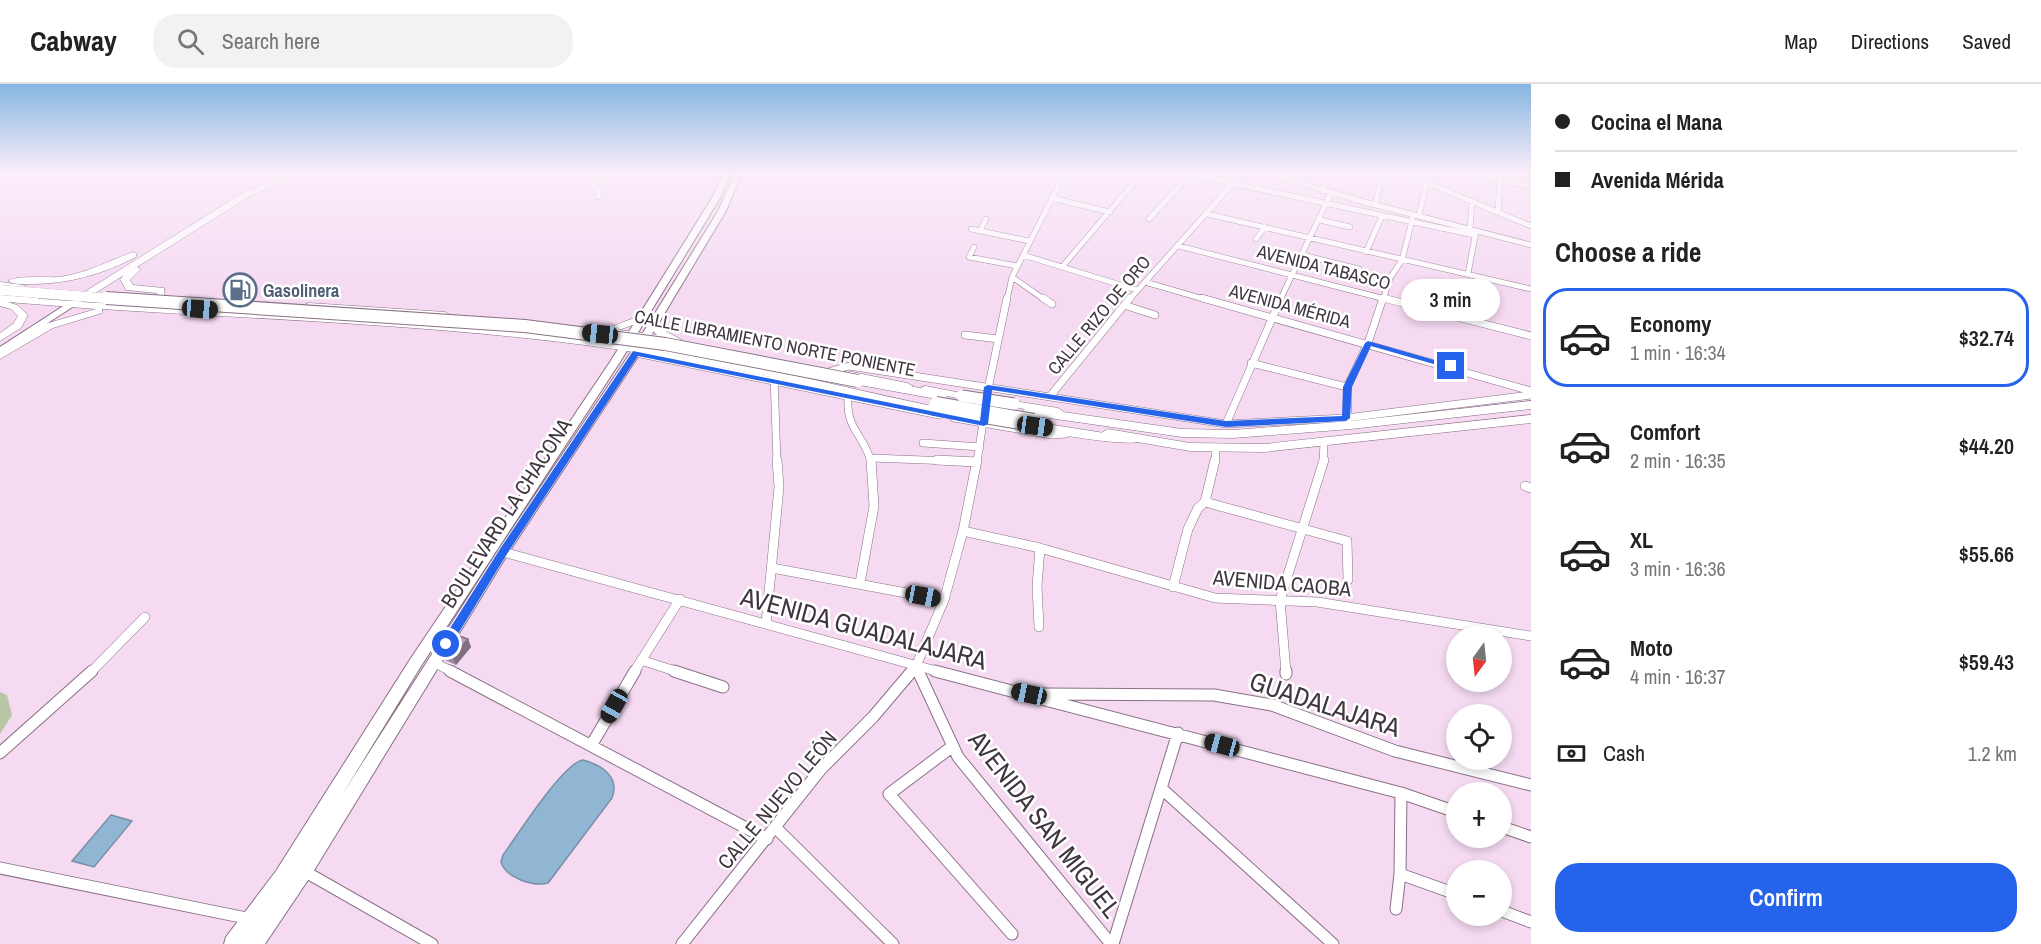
<!DOCTYPE html>
<html lang="en">
<head>
<meta charset="utf-8">
<style>
	:root { --surface:#fff; --page:#f2f2f2; --text:#222; --muted:#767676; --line:#e0e0e0; --accent:#2563eb }
	body { margin:0; font-family:"Archivo Narrow",sans-serif; background:var(--page); color:var(--text); height:100vh; display:flex; flex-direction:column; font-size:22px; white-space:nowrap }
	* { box-sizing:border-box; margin:0 }
	p { font-size:20px; color:var(--muted) }
	.icon { flex:none; width:33px; height:33px; fill:none; stroke:currentColor; stroke-width:2; stroke-linecap:round; stroke-linejoin:round }
	.map { position:relative; flex:1; overflow:hidden }
	.details { display:flex; flex-direction:column; background:var(--surface); width:510px }
	.details>* { flex:none }
	.hud { display:grid; align-content:center; height:132px; padding:0 24px; background:var(--surface) }
	.needle { width:39px; rotate:195deg }
	.controls { position:absolute; left:1446px; top:542px; display:grid; gap:12px }
	.controls a { display:grid; place-items:center; width:66px; height:66px; border-radius:50%; background:var(--surface); box-shadow:0 3px 9px #0003; font-size:30px }
	.end { position:absolute; width:27px; height:27px; margin:-14px; border:8px solid #2563eb; background:#fff; box-shadow:0 0 0 3px #fff }
	.from { border-radius:50% }
	.bubble { position:absolute; height:42px; border-radius:21px; background:var(--surface); box-shadow:0 3px 9px #0003; font-size:20px; font-weight:600; line-height:42px; text-align:center }
	.car { position:absolute; width:18px; height:36px; margin:-18px -9px; border-radius:8px; box-shadow:0 0 4px 2px #0007; background:linear-gradient(#222 24%,#8ab4d8 0 40%,#222 0 76%,#8ab4d8 0 86%,#222 0) }
	.hud b { display:flex; align-items:center; gap:21px; height:57px; font-size:22px }
	.hud b+b { border-top:2px solid var(--line) }
	.hud i { width:15px; height:15px; background:var(--text) }
	ul { padding:0; list-style:none }
	li { display:flex; align-items:center; gap:18px; height:99px; margin:0 12px 9px; padding:0 12px; border:3px solid transparent; border-radius:24px }
	li div { flex:1 }
	li b { display:block; font-size:22px }
	li em { font-style:normal; font-weight:600 }
	li.selected { border-color:var(--accent) }
	li>.icon { width:54px; height:54px; stroke-width:1.5 }
	h2 { padding:0 24px; font-size:27px; line-height:72px }
	.pay { display:flex; align-items:center; gap:15px; height:66px; padding:0 24px; font-size:22px }
	.pay p { margin-inline-start:auto }
	.cta { display:flex; gap:12px; margin-top:auto; padding:12px 24px }
	.cta a { flex:1; height:69px; border-radius:24px; background:var(--accent); color:#fff; font-size:24px; font-weight:600; line-height:69px; text-align:center }
	header { display:flex; align-items:center; gap:36px; box-sizing:border-box; height:84px; padding:0 30px; background:var(--surface); border-bottom:2px solid var(--line) }
	header strong { font-size:28px }
	nav { display:flex; gap:33px; margin-inline-start:auto; font-size:21px }
	.search { width:420px; height:54px; background:var(--page); display:flex; align-items:center; gap:15px; box-sizing:border-box; padding:0 21px; border-radius:24px; color:var(--muted); font-size:22px }
	main { display:flex; flex:1; min-height:0 }
	.map>svg:first-child { display:block }
	.green { fill:#b9c6a5 }
	.water { fill:#90b6d3; stroke:#7890a7; stroke-width:1.5 }
	.lines { fill:none; stroke-linecap:round; stroke-linejoin:round }
	.street-far3-casing { stroke:#887187; stroke-width:6 }
	.street-far2-casing { stroke:#887187; stroke-width:8 }
	.street-far1-casing { stroke:#887187; stroke-width:10 }
	.street-casing { stroke:#887187; stroke-width:13 }
	.secondary-casing { stroke:#887187; stroke-width:2 }
	.primary-casing { stroke:#887187; stroke-width:1 }
	.highway-casing { stroke:#887187; stroke-width:1 }
	.street-far3 { stroke:#fff; stroke-width:5 }
	.street-far2 { stroke:#fff; stroke-width:7 }
	.street-far1 { stroke:#fff; stroke-width:9 }
	.street { stroke:#fff; stroke-width:11 }
	.secondary { fill:#fff; fill-rule:evenodd }
	.primary { fill:#fff; fill-rule:evenodd }
	.highway { fill:#fff; fill-rule:evenodd }
	.primary-bridge-casing { stroke:#887187; stroke-width:13; stroke-linecap:butt }
	.highway-bridge-far1-casing { stroke:#887187; stroke-width:10; stroke-linecap:butt }
	.highway-bridge-casing { stroke:#887187; stroke-width:14; stroke-linecap:butt }
	.primary-bridge { stroke:#fff; stroke-width:11 }
	.highway-bridge-far1 { stroke:#fff; stroke-width:10 }
	.highway-bridge { stroke:#fff; stroke-width:12 }
	.wall { fill:#9d889c }
	.shaded-wall { fill:#806f7f }
	.building { fill:#b79eb5; stroke:#806f7f; stroke-width:1.5 }
	.route { fill:#2563eb }
	.labels { text-anchor:middle; dominant-baseline:central; stroke-width:5; stroke-linejoin:round; paint-order:stroke }
	.far-street-label { font-size:18px; fill:#403640; stroke:#fff }
	.far-service-label { font-size:18px; font-weight:bold; fill:#4e5e75; stroke:#fff; text-anchor:start }
	.street-label { font-size:21px; fill:#403640; stroke:#fff }
	.near-street-label { font-size:26px; fill:#403640; stroke:#fff }
</style>
</head>
<body>
<header>
<strong>Cabway</strong>
<div class="search"><svg class="icon" aria-label="search" viewBox="0 0 24 24"><circle cx="10" cy="10" r="6"/><path d="M15 15l6 6"/></svg>Search here</div>
<nav><a>Map</a><a>Directions</a><a>Saved</a></nav>
</header>
<main>
<div class="map">
<svg width="1531" height="860" viewBox="0 0 1531 860">
	<rect width="100%" height="100%" fill="#f5daf2"/>
	<path class="green" d="M 0,608 L 7,611 L 12,631 L 0,650 Z"/>
	<path class="water" d="M 583,676 C 602,681 620,693 612,714 L 548,799 C 533,803 506,794 501,778 L 503,771 C 517,752 563,679 583,676 Z
		M 111,731 L 132,737 L 94,783 L 72,777 Z"/>
	<g class="lines">
		<defs>
			<path id="street-far3" d="M 1184,89 L 1474,151
				M 1266,89 L 1364,118 L 1531,161
				M 1403,89 L 1531,142
				M 1467,89 L 1531,103
				M 1323,107 L 1331,89
				M 598,113 L 600,106 L 592,100 L 602,98 L 607,89
				M 1051,114 L 1110,128
				M 1375,121 L 1383,89
				M 1498,128 L 1500,89
				M 1207,130 L 1531,205
				M 1419,131 L 1429,89
				M 1149,135 L 1189,91
				M 1320,136 L 1350,143
				M 1470,144 L 1472,118
				M 971,145 L 1029,157
				M 980,147 L 986,135
				M 1256,155 L 1265,143
				M 1179,162 L 1389,216
				M 974,163 L 969,173 L 1017,182
				M 1366,168 L 1382,132
				M 1023,171 L 1137,206
				M 1303,171 L 1359,185
				M 1062,183 L 1142,89
				M 1468,190 L 1476,147
				M 1012,193 L 1045,216
				M 1145,198 L 1207,216
				M 1007,216 L 1012,193 L 1065,89
				M 1129,216 L 1242,89
				M 1280,216 L 1331,109
				M 1383,216 L 1390,194 L 1402,176 L 1413,133"/>
			<path id="street-far2" d="M 1043,214 L 1052,220
				M 1202,214 L 1531,307
				M 1383,214 L 1531,252
				M 1124,221 L 1155,231
				M 965,251 L 998,255
				M 636,269 L 939,331
				M 1251,279 L 1347,303
				M 831,287 L 849,282 L 1226,340 L 1346,334 L 1531,311
				M 774,293 L 777,378
				M 1051,311 L 1130,214
				M 848,313 C 846,347 864,350 871,378
				M 954,334 L 1052,351 L 1066,350 L 1067,347
				M 1348,337 L 1347,303 L 1368,259 L 1383,214
				M 1226,340 L 1281,214
				M 923,359 L 980,363
				M 871,374 L 977,378
				M 977,378 L 988,305 L 1007,214
				M 1215,378 L 1216,364
				M 1323,378 L 1324,358"/>
			<path id="street-far1" d="M 937,376 L 977,378
				M 1525,402 L 1531,404
				M 1205,418 L 1347,457 L 1348,496
				M 963,447 L 1040,464 L 1215,514 L 1317,518 L 1531,552
				M 503,468 L 940,588
				M 772,484 L 944,516
				M 860,499 L 874,422 L 871,376
				M 1173,503 L 1188,445 L 1198,424 L 1205,418 L 1215,376
				M 766,540 L 779,403 L 777,376
				M 1039,543 L 1037,502 L 1040,464
				M 641,576 L 678,588
				M 435,579 L 453,588
				M 916,582 L 919,588
				M 91,588 L 145,533
				M 634,588 L 680,515
				M 911,588 L 916,582 L 944,516 L 963,447 L 977,376
				M 1286,588 L 1280,516 L 1324,376"/>
			<path id="street" d="M 450,587 L 767,755
				M 674,587 L 723,603
				M 918,587 L 958,673 L 1111,860
				M 935,587 L 1401,709 L 1456,728
				M 1286,587 L 1286,590
				M 1042,610 L 1214,611 L 1272,621 L 1395,667 L 1531,701
				M 592,660 L 635,587
				M 953,662 L 889,710 L 1012,850
				M 0,669 L 92,587
				M 1161,704 L 1333,860
				M 1502,743 L 1531,753
				M 776,744 L 893,860
				M 0,784 L 251,835
				M 304,787 L 432,860
				M 1400,790 L 1456,810
				M 1396,825 L 1400,790 L 1401,709
				M 1502,827 L 1531,838
				M 682,860 L 821,685 L 873,633 L 912,587
				M 1113,860 L 1178,649"/>
			<path id="secondary" d="M 724,89 L 731,89 L 720,114 L 620,278 L 421,582 L 342,711 L 499,465 L 633,265 L 718,127 L 735,89 L 742,89 L 726,127 L 643,265 L 507,471 L 310,793 L 265,860 L 224,860 L 226,853 L 276,787 L 411,574 L 610,278 L 712,114 Z
				M 71,217 L 74,218 L 74,222 L 0,270 L 0,263 Z"/>
			<path id="primary" d="M 288,89 L 298,89 L 247,114 L 137,183 L 141,185 L 130,196 L 133,201 L 164,204 L 165,215 L 159,215 L 157,209 L 126,206 L 120,195 L 124,191 L 81,218 C 274,230 469,235 661,265 C 752,280 842,303 932,322 L 938,325 L 932,328 C 842,310 752,287 661,272 C 477,242 288,237 102,225 L 102,229 L 53,244 L 0,275 L 0,267 L 45,240 L 96,225 L 8,218 L 17,221 L 28,231 L 21,244 L 0,257 L 0,249 L 13,240 L 18,232 L 11,225 L 0,222 L 0,212 L 70,217 L 241,110 Z
				M 133,168 L 136,169 L 136,173 C 103,190 69,200 31,200 C 23,200 14,201 8,197 C 17,191 48,194 60,193 C 87,189 108,177 133,168 Z
				M 0,198 L 23,201 L 28,204 L 23,207 L 0,204 Z
				M 309,219 L 445,228 L 450,231 L 445,234 L 306,224 L 306,220 Z
				M 642,231 L 646,232 L 646,236 L 619,246 L 657,251 L 651,245 L 649,237 L 654,234 L 658,235 C 665,252 671,248 683,257 L 678,260 L 593,248 L 588,245 L 593,242 L 608,244 Z
				M 847,287 L 907,299 L 913,302 L 907,305 L 843,292 L 841,290 Z
				M 926,302 L 966,310 L 968,312 L 962,315 L 922,307 L 922,303 Z
				M 1014,317 L 1058,324 L 1064,328 L 1058,332 L 1010,322 L 1008,320 Z
				M 1035,338 L 1123,352 L 1139,352 L 1145,356 C 1135,365 1048,349 1031,345 L 1029,342 Z"/>
			<path id="highway" d="M 0,208 L 36,210 L 41,213 L 36,216 L 0,214 Z
				M 858,293 L 942,308 L 948,312 L 942,316 L 854,300 L 852,297 Z
				M 1531,317 L 1531,325 L 1351,345 L 1233,354 L 1182,353 L 1028,331 L 1022,327 L 1028,323 L 1182,345 L 1233,346 L 1351,337 Z
				M 1531,331 L 1531,339 L 1264,368 L 1190,367 L 1108,353 L 1101,349 L 1108,345 L 1190,359 L 1264,360 Z"/>
		</defs>
		<use href="#street-far3" class="street-far3-casing"/>
		<use href="#street-far2" class="street-far2-casing"/>
		<use href="#street-far1" class="street-far1-casing"/>
		<use href="#street" class="street-casing"/>
		<use href="#secondary" class="secondary-casing"/>
		<use href="#primary" class="primary-casing"/>
		<use href="#highway" class="highway-casing"/>
		<use href="#street-far3" class="street-far3"/>
		<use href="#street-far2" class="street-far2"/>
		<use href="#street-far1" class="street-far1"/>
		<use href="#street" class="street"/>
		<use href="#secondary" class="secondary"/>
		<use href="#primary" class="primary"/>
		<use href="#highway" class="highway"/>
		<defs>
			<path id="primary-bridge" d="M 962,312 L 1014,320
				M 932,325 L 1035,342"/>
			<path id="highway-bridge-far1" d="M 0,206 L 129,216"/>
			<path id="highway-bridge" d="M 106,214 L 525,242 L 665,260 L 858,297
				M 936,319 L 1034,336"/>
		</defs>
		<use href="#primary-bridge" class="primary-bridge-casing"/>
		<use href="#highway-bridge-far1" class="highway-bridge-far1-casing"/>
		<use href="#highway-bridge" class="highway-bridge-casing"/>
		<use href="#primary-bridge" class="primary-bridge"/>
		<use href="#highway-bridge-far1" class="highway-bridge-far1"/>
		<use href="#highway-bridge" class="highway-bridge"/>
	</g>
	<path class="wall" d="M 468,555 L 471,563 L 456,581 L 445,576 L 442,568 Z"/>
	<path class="shaded-wall" d="M 468,555 L 471,563 L 456,581 L 453,573 Z"/>
	<path class="building" d="M 454,550 L 468,555 L 453,573 L 442,568 Z"/>
	<linearGradient id="sky" x2="0" y2="1"><stop stop-color="#85b5e0"/><stop offset="0.42" stop-color="#faeef9"/><stop offset="1" stop-color="#faeef9" stop-opacity="0"/></linearGradient>
	<rect width="1531" height="210" fill="url(#sky)"/>
	<path class="route" d="M 1368,257 L 1455,282 L 1451,285 L 1371,262 L 1352,303 L 1350,334 L 1346,337 L 1226,343 L 992,306 L 988,340 L 984,342 L 638,272 L 507,470 L 450,563 L 442,563 L 440,560 L 500,465 L 633,267 L 980,337 L 984,303 L 988,301 L 1226,337 L 1342,332 L 1343,303 L 1365,259 Z"/>
	<defs>
		<symbol id="fuel-ring" viewBox="-11 -11 22 22"><circle r="9.5" fill="#fff" stroke="#5c6f8a" stroke-width="1.5"/><path d="M-5.5-6h7V0h2V4h1.3V-2.5L3-4.5l.8-.8L6-3V5H2.5V1h-1V6h-7ZM-4.2-4.7v3.2H.2V-4.7Z" fill="#5c6f8a"/></symbol>
	</defs>
	<g fill-rule="evenodd">
		<use href="#fuel-ring" x="221" y="187" width="38" height="38"/>
	</g>
	<g class="labels">
		<g class="far-street-label">
			<text transform="translate(1324 183) rotate(14)">AVENIDA TABASCO</text>
			<text transform="translate(1290 222) rotate(15)">AVENIDA MÉRIDA</text>
			<text transform="translate(1099 231) rotate(-50)">CALLE RIZO DE ORO</text>
			<text transform="translate(775 259) rotate(11)">CALLE LIBRAMIENTO NORTE PONIENTE</text>
		</g>
		<g class="far-service-label">
			<text x="263" y="206">Gasolinera</text>
		</g>
		<g class="street-label">
			<text transform="translate(506 429) rotate(-57)">BOULEVARD LA CHACONA</text>
			<text transform="translate(1282 499) rotate(5)">AVENIDA CAOBA</text>
			<text transform="translate(777 716) rotate(-50)">CALLE NUEVO LEÓN</text>
		</g>
		<g class="near-street-label">
			<text transform="translate(864 544) rotate(15)">AVENIDA GUADALAJARA</text>
			<text transform="translate(1325 620) rotate(18)">GUADALAJARA</text>
			<text transform="translate(1045 740) rotate(52)">AVENIDA SAN MIGUEL</text>
		</g>
	</g>
</svg>
<div class="controls">
<a><svg class="needle" viewBox="-14 -14 28 28"><path d="M0-13l5 13h-10z" fill="#e53935"/><path d="M0 13l5-13h-10z" fill="#767676"/></svg></a>
<a><svg class="icon" aria-label="locate" viewBox="0 0 24 24"><circle cx="12" cy="12" r="6"/><path d="M12 2v4M12 18v4M2 12h4M18 12h4"/></svg></a>
<a>+</a>
<a>−</a>
</div>
<i class="end from" style="left:446px;top:560px"></i>
<i class="end" style="left:1451px;top:282px"></i>
<div class="bubble" style="left:1401px;top:195px;width:99px">3 min</div>
<i class="car" style="left:200px;top:225px;rotate:94deg"></i>
<i class="car" style="left:600px;top:250px;rotate:276deg"></i>
<i class="car" style="left:1035px;top:342px;rotate:98deg"></i>
<i class="car" style="left:923px;top:512px;rotate:101deg"></i>
<i class="car" style="left:1029px;top:610px;rotate:282deg"></i>
<i class="car" style="left:614px;top:622px;rotate:209deg"></i>
<i class="car" style="left:1222px;top:661px;rotate:285deg"></i>
</div>
<section class="details">
<div class="hud">
<b><i class="from"></i>Cocina el Mana</b>
<b><i></i>Avenida Mérida</b>
</div>
<h2>Choose a ride</h2>
<ul>
<li class="selected"><svg class="icon" aria-label="car" viewBox="0 0 24 24"><path d="M5 17H2v-5l4-1 3-4h7l3 4 3 1v5h-3M9 17h6M6 11h13"/><circle cx="7" cy="17" r="2"/><circle cx="17" cy="17" r="2"/></svg><div><b>Economy</b><p>1 min · 16:34</p></div><em>$32.74</em></li>
<li><svg class="icon" aria-label="car" viewBox="0 0 24 24"><path d="M5 17H2v-5l4-1 3-4h7l3 4 3 1v5h-3M9 17h6M6 11h13"/><circle cx="7" cy="17" r="2"/><circle cx="17" cy="17" r="2"/></svg><div><b>Comfort</b><p>2 min · 16:35</p></div><em>$44.20</em></li>
<li><svg class="icon" aria-label="car" viewBox="0 0 24 24"><path d="M5 17H2v-5l4-1 3-4h7l3 4 3 1v5h-3M9 17h6M6 11h13"/><circle cx="7" cy="17" r="2"/><circle cx="17" cy="17" r="2"/></svg><div><b>XL</b><p>3 min · 16:36</p></div><em>$55.66</em></li>
<li><svg class="icon" aria-label="car" viewBox="0 0 24 24"><path d="M5 17H2v-5l4-1 3-4h7l3 4 3 1v5h-3M9 17h6M6 11h13"/><circle cx="7" cy="17" r="2"/><circle cx="17" cy="17" r="2"/></svg><div><b>Moto</b><p>4 min · 16:37</p></div><em>$59.43</em></li>
</ul>
<div class="pay"><svg class="icon" aria-label="cash" viewBox="0 0 24 24"><path d="M3 7h18v10H3z"/><circle cx="12" cy="12" r="2"/></svg>Cash<p>1.2 km</p></div>
<div class="cta"><a>Confirm</a></div>
</section>
</main>
</body>
</html>
